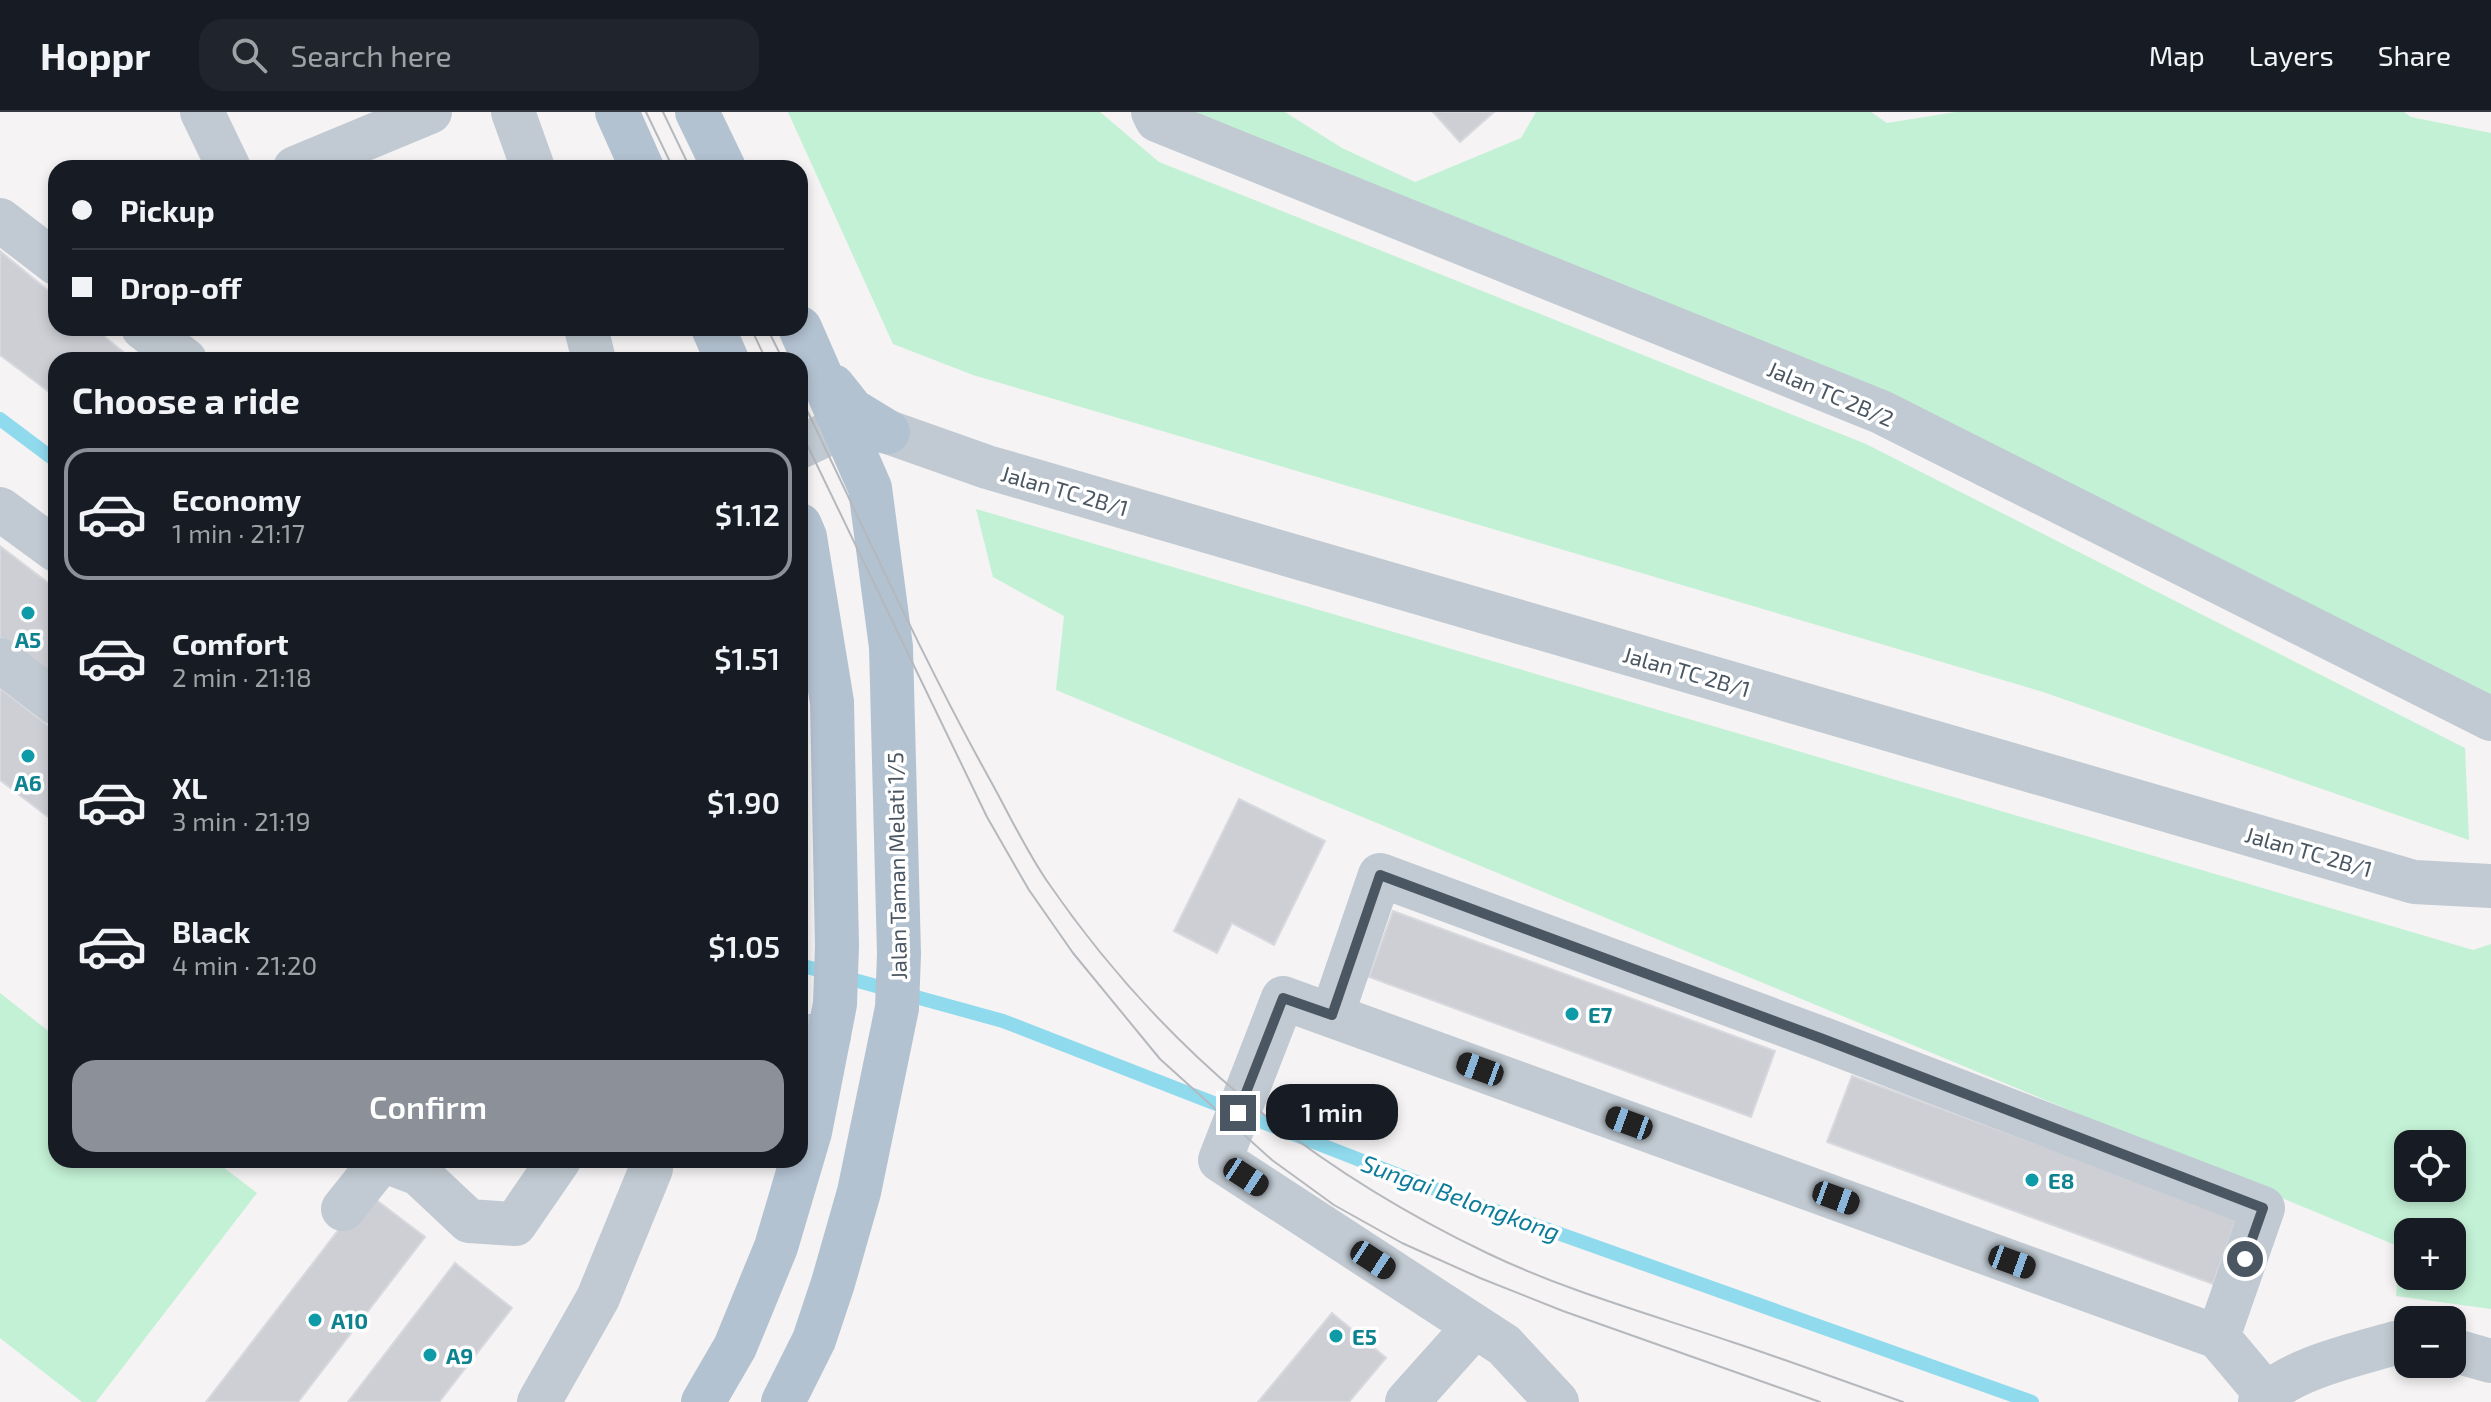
<!DOCTYPE html>
<html lang="en">
<head>
<meta charset="utf-8">
<style>
	:root { --surface:#171b24; --page:#20242c; --text:#f1f3f6; --muted:#9ea1a6; --line:#363941; --accent:#8c9099 }
	body { margin:0; font-family:"Exo 2",sans-serif; background:var(--page); color:var(--text); height:100vh; display:flex; flex-direction:column; font-size:30px; white-space:nowrap }
	* { box-sizing:border-box; margin:0 }
	p { font-size:26px; color:var(--muted) }
	.icon { flex:none; width:44px; height:44px; fill:none; stroke:currentColor; stroke-width:2; stroke-linecap:round; stroke-linejoin:round }
	.map { position:relative; flex:1; overflow:hidden }
	.side { position:absolute; left:48px; top:240px; width:760px; height:816px; display:flex; flex-direction:column; background:var(--surface); border-radius:24px; box-shadow:0 4px 12px #0003 }
	.side>* { flex:none }
	.hud { position:absolute; left:48px; top:48px; width:760px; height:176px; border-radius:24px; box-shadow:0 4px 12px #0003; display:grid; align-content:center; height:176px; padding:0 24px; background:var(--surface) }
	.buttons { position:absolute; left:2394px; top:1018px; display:grid; gap:16px }
	.buttons a { display:grid; place-items:center; width:72px; height:72px; border-radius:16px; background:var(--surface); box-shadow:0 4px 12px #0003; font-size:40px }
	.end { position:absolute; width:36px; height:36px; margin:-18px; border:10px solid #4a5661; background:#fff; box-shadow:0 0 0 4px #fff }
	.from { border-radius:50% }
	.bubble { position:absolute; height:56px; border-radius:24px; background:var(--surface); box-shadow:0 4px 12px #0003; font-size:26px; font-weight:600; line-height:56px; text-align:center }
	.car { position:absolute; width:24px; height:48px; margin:-24px -12px; border-radius:10px; box-shadow:0 0 6px 2px #0007; background:linear-gradient(#222 24%,#8ab4d8 0 40%,#222 0 76%,#8ab4d8 0 86%,#222 0) }
	.hud b { display:flex; align-items:center; gap:28px; height:76px; font-size:30px }
	.hud b+b { border-top:2px solid var(--line) }
	.hud i { width:20px; height:20px; background:var(--text) }
	ul { padding:0; list-style:none }
	li { display:flex; align-items:center; gap:24px; height:132px; margin:0 16px 12px; padding:0 8px; border:4px solid transparent; border-radius:24px }
	li div { flex:1 }
	li b { display:block; font-size:30px }
	li em { font-style:normal; font-weight:600 }
	li.current { border-color:var(--accent) }
	li>.icon { width:72px; height:72px; stroke-width:1.5 }
	h2 { padding:0 24px; font-size:36px; line-height:96px }
	.primary-button { display:flex; gap:16px; margin-top:auto; padding:16px 24px }
	.primary-button a { flex:1; height:92px; border-radius:24px; background:var(--accent); color:#fff; font-size:32px; font-weight:600; line-height:92px; text-align:center }
	header { display:flex; align-items:center; gap:48px; box-sizing:border-box; height:112px; padding:0 40px; background:var(--surface); border-bottom:2px solid var(--line) }
	header strong { font-size:38px }
	nav { display:flex; gap:44px; margin-inline-start:auto; font-size:28px }
	.search { width:560px; height:72px; background:var(--page); display:flex; align-items:center; gap:20px; box-sizing:border-box; padding:0 28px; border-radius:24px; color:var(--muted); font-size:30px }
	.map>svg:first-child { display:block }
	.green { fill:#c3f1d5; fill-rule:evenodd }
	.lines { fill:none; stroke-linecap:round; stroke-linejoin:round }
	.stream { stroke:#90daee; stroke-width:14 }
	.building { fill:#cdcfd5; stroke:#d7d9de; stroke-width:2 }
	.minor { stroke:#c1cad2; stroke-width:44 }
	.major { stroke:#b3c2d1; stroke-width:44 }
	.tram { stroke:#b5b8bd; stroke-width:2 }
	.route { stroke:#4a5661; stroke-width:10 }
	.culture-dot { fill:#0f9aa8; stroke:#fff; stroke-width:3 }
	.labels { text-anchor:middle; dominant-baseline:central; stroke-width:7; stroke-linejoin:round; paint-order:stroke }
	.street-label { font-size:22px; fill:#4a5661; stroke:#fff }
	.culture-label { font-size:22px; font-weight:bold; fill:#0d838f; stroke:#fff; text-anchor:start }
	.water-label { font-size:24px; font-style:italic; fill:#0c7c9b; stroke:#fff }
</style>
</head>
<body>
<header>
<strong>Hoppr</strong>
<div class="search"><svg class="icon" aria-label="search" viewBox="0 0 24 24"><circle cx="10" cy="10" r="6"/><path d="M15 15l6 6"/></svg>Search here</div>
<nav><a>Map</a><a>Layers</a><a>Share</a></nav>
</header>
<div class="map">
<svg width="2491" height="1290" viewBox="0 0 2491 1290">
	<rect width="100%" height="100%" fill="#f5f3f3"/>
	<path class="green" d="M 788,0 L 1100,0 L 1159,50 L 1866,332 L 2465,636 L 2469,728 L 2043,580 L 973,263 L 893,232 Z
		M 1173,0 L 1285,0 L 1342,36 L 1415,70 L 1521,26 L 1536,0 L 1871,0 L 1887,11 L 1956,0 L 2404,0 L 2411,5 L 2491,21 L 2491,601 Z
		M 976,397 L 2473,838 L 2491,832 L 2491,1197 L 2396,1184 L 2400,1135 L 1056,578 L 1064,504 L 993,465 ZM 2408,1032 L 2452,1032 L 2452,1076 L 2408,1076 ZM 2408,1120 L 2452,1120 L 2452,1164 L 2408,1164 Z
		M 0,881 L 56,925 L 56,1048 L 214,1048 L 257,1081 L 96,1290 L 82,1290 L 0,1226 Z"/>
	<g class="lines">
		<path class="stream" d="M 0,307 L 56,349
			M 800,853 L 1003,909 L 1445,1081 L 2032,1290"/>
	</g>
	<path class="building" d="M 1433,0 L 1494,0 L 1460,30 Z
		M 0,139 L 56,185 L 56,216 L 94,216 L 133,248 L 56,248 L 56,285 L 0,243 Z
		M 0,434 L 56,477 L 56,568 L 0,525 Z
		M 0,576 L 56,620 L 56,711 L 0,668 Z
		M 1239,687 L 1325,729 L 1274,833 L 1232,811 L 1217,841 L 1174,819 Z
		M 1393,799 L 1775,939 L 1751,1005 L 1369,865 Z
		M 1852,964 L 2237,1105 L 2213,1172 L 1827,1030 Z
		M 367,1081 L 425,1125 L 298,1290 L 206,1290 Z
		M 455,1151 L 512,1196 L 439,1290 L 348,1290 Z
		M 1332,1201 L 1386,1246 L 1349,1290 L 1258,1290 Z"/>
	<g class="lines">
		<path class="minor" d="M 202,0 L 229,56
			M 513,0 L 533,56
			M 1153,0 L 1157,8 L 1881,300 L 2491,607
			M 295,56 L 430,0
			M 0,108 L 56,151
			M 143,216 L 185,248
			M 586,216 L 594,248
			M 800,335 L 844,314 L 888,320 L 987,355 L 2414,770 L 2491,774
			M 0,397 L 56,438
			M 0,548 L 56,591
			M 1332,903 L 1380,763 L 1823,927 L 2263,1096 L 2218,1225
			M 800,924 L 829,924
			M 343,1097 L 382,1048 L 419,1062 L 469,1109 L 515,1112 L 559,1048
			M 2452,1238 L 2491,1249
			M 539,1290 L 598,1186 L 651,1057 L 648,1048
			M 1407,1290 L 1475,1214
			M 1557,1290 L 1504,1233 L 1220,1048 L 1283,886 L 2218,1225 L 2266,1282
			M 2260,1290 C 2286,1257 2356,1243 2395,1231 L 2408,1233"/>
		<path class="major" d="M 617,0 L 642,56
			M 697,0 L 724,56
			M 713,216 L 727,248
			M 833,274 L 852,298 L 888,320
			M 703,1290 L 735,1235 L 776,1135 L 810,1020 L 835,892 L 837,834 L 832,590 L 805,425 L 800,413
			M 783,1290 L 814,1228 L 833,1171 L 859,1080 L 897,896 L 899,842 L 891,535 L 870,376 L 800,216"/>
		<path class="tram" d="M 646,0 L 673,56
			M 663,0 L 690,56
			M 751,216 L 766,248
			M 767,216 L 783,248
			M 800,284 C 862,411 920,542 989,666 C 1008,700 1025,737 1047,769 C 1161,935 1306,1054 1487,1141 C 1566,1179 1650,1202 1732,1230 C 1790,1249 1846,1270 1903,1290
			M 800,318 L 987,705 L 1029,778 L 1073,841 L 1160,947 L 1272,1048 L 1334,1093 L 1402,1131 L 1480,1166 L 1563,1199 L 1820,1290"/>
	</g>
	<g class="lines">
		<path class="route" d="M 1238,1001 L 1283,886 L 1332,903 L 1380,763 L 1823,927 L 2263,1096 L 2245,1147"/>
	</g>
	<g class="culture-dot">
		<circle cx="28" cy="501" r="8"/>
		<circle cx="28" cy="644" r="8"/>
		<circle cx="1572" cy="902" r="8"/>
		<circle cx="2032" cy="1068" r="8"/>
		<circle cx="315" cy="1208" r="8"/>
		<circle cx="1336" cy="1224" r="8"/>
		<circle cx="430" cy="1243" r="8"/>
	</g>
	<g class="labels">
		<g class="street-label">
			<text transform="translate(1831 281) rotate(23)">Jalan TC 2B/2</text>
			<text transform="translate(1065 378) rotate(16)">Jalan TC 2B/1</text>
			<text transform="translate(1687 559) rotate(16)">Jalan TC 2B/1</text>
			<text transform="translate(2309 739) rotate(16)">Jalan TC 2B/1</text>
			<text transform="translate(896 754) rotate(-91)">Jalan Taman Melati 1/5</text>
		</g>
		<g class="culture-label">
			<text x="28" y="527" text-anchor="middle">A5</text>
			<text x="28" y="670" text-anchor="middle">A6</text>
			<text x="1588" y="902">E7</text>
			<text x="2048" y="1068">E8</text>
			<text x="331" y="1208">A10</text>
			<text x="1352" y="1224">E5</text>
			<text x="446" y="1243">A9</text>
		</g>
		<g class="water-label">
			<text transform="translate(1461 1085) rotate(20)">Sungai Belongkong</text>
		</g>
	</g>
</svg>
<div class="buttons">
<a><svg class="icon" aria-label="locate" viewBox="0 0 24 24"><circle cx="12" cy="12" r="6"/><path d="M12 2v4M12 18v4M2 12h4M18 12h4"/></svg></a>
<a>+</a>
<a>−</a>
</div>
<i class="end from" style="left:2245px;top:1147px"></i>
<i class="end" style="left:1238px;top:1001px"></i>
<div class="bubble" style="left:1266px;top:972px;width:132px">1 min</div>
<i class="car" style="left:1480px;top:957px;rotate:290deg"></i>
<i class="car" style="left:1629px;top:1011px;rotate:290deg"></i>
<i class="car" style="left:1246px;top:1065px;rotate:123deg"></i>
<i class="car" style="left:1836px;top:1086px;rotate:110deg"></i>
<i class="car" style="left:1373px;top:1148px;rotate:123deg"></i>
<i class="car" style="left:2012px;top:1150px;rotate:110deg"></i>
<div class="hud">
<b><i class="from"></i>Pickup</b>
<b><i></i>Drop-off</b>
</div>
<section class="side">
<h2>Choose a ride</h2>
<ul>
<li class="current"><svg class="icon" aria-label="car" viewBox="0 0 24 24"><path d="M5 17H2v-5l4-1 3-4h7l3 4 3 1v5h-3M9 17h6M6 11h13"/><circle cx="7" cy="17" r="2"/><circle cx="17" cy="17" r="2"/></svg><div><b>Economy</b><p>1 min · 21:17</p></div><em>$1.12</em></li>
<li><svg class="icon" aria-label="car" viewBox="0 0 24 24"><path d="M5 17H2v-5l4-1 3-4h7l3 4 3 1v5h-3M9 17h6M6 11h13"/><circle cx="7" cy="17" r="2"/><circle cx="17" cy="17" r="2"/></svg><div><b>Comfort</b><p>2 min · 21:18</p></div><em>$1.51</em></li>
<li><svg class="icon" aria-label="car" viewBox="0 0 24 24"><path d="M5 17H2v-5l4-1 3-4h7l3 4 3 1v5h-3M9 17h6M6 11h13"/><circle cx="7" cy="17" r="2"/><circle cx="17" cy="17" r="2"/></svg><div><b>XL</b><p>3 min · 21:19</p></div><em>$1.90</em></li>
<li><svg class="icon" aria-label="car" viewBox="0 0 24 24"><path d="M5 17H2v-5l4-1 3-4h7l3 4 3 1v5h-3M9 17h6M6 11h13"/><circle cx="7" cy="17" r="2"/><circle cx="17" cy="17" r="2"/></svg><div><b>Black</b><p>4 min · 21:20</p></div><em>$1.05</em></li>
</ul>
<div class="primary-button"><a>Confirm</a></div>
</section>
</div>
</body>
</html>
